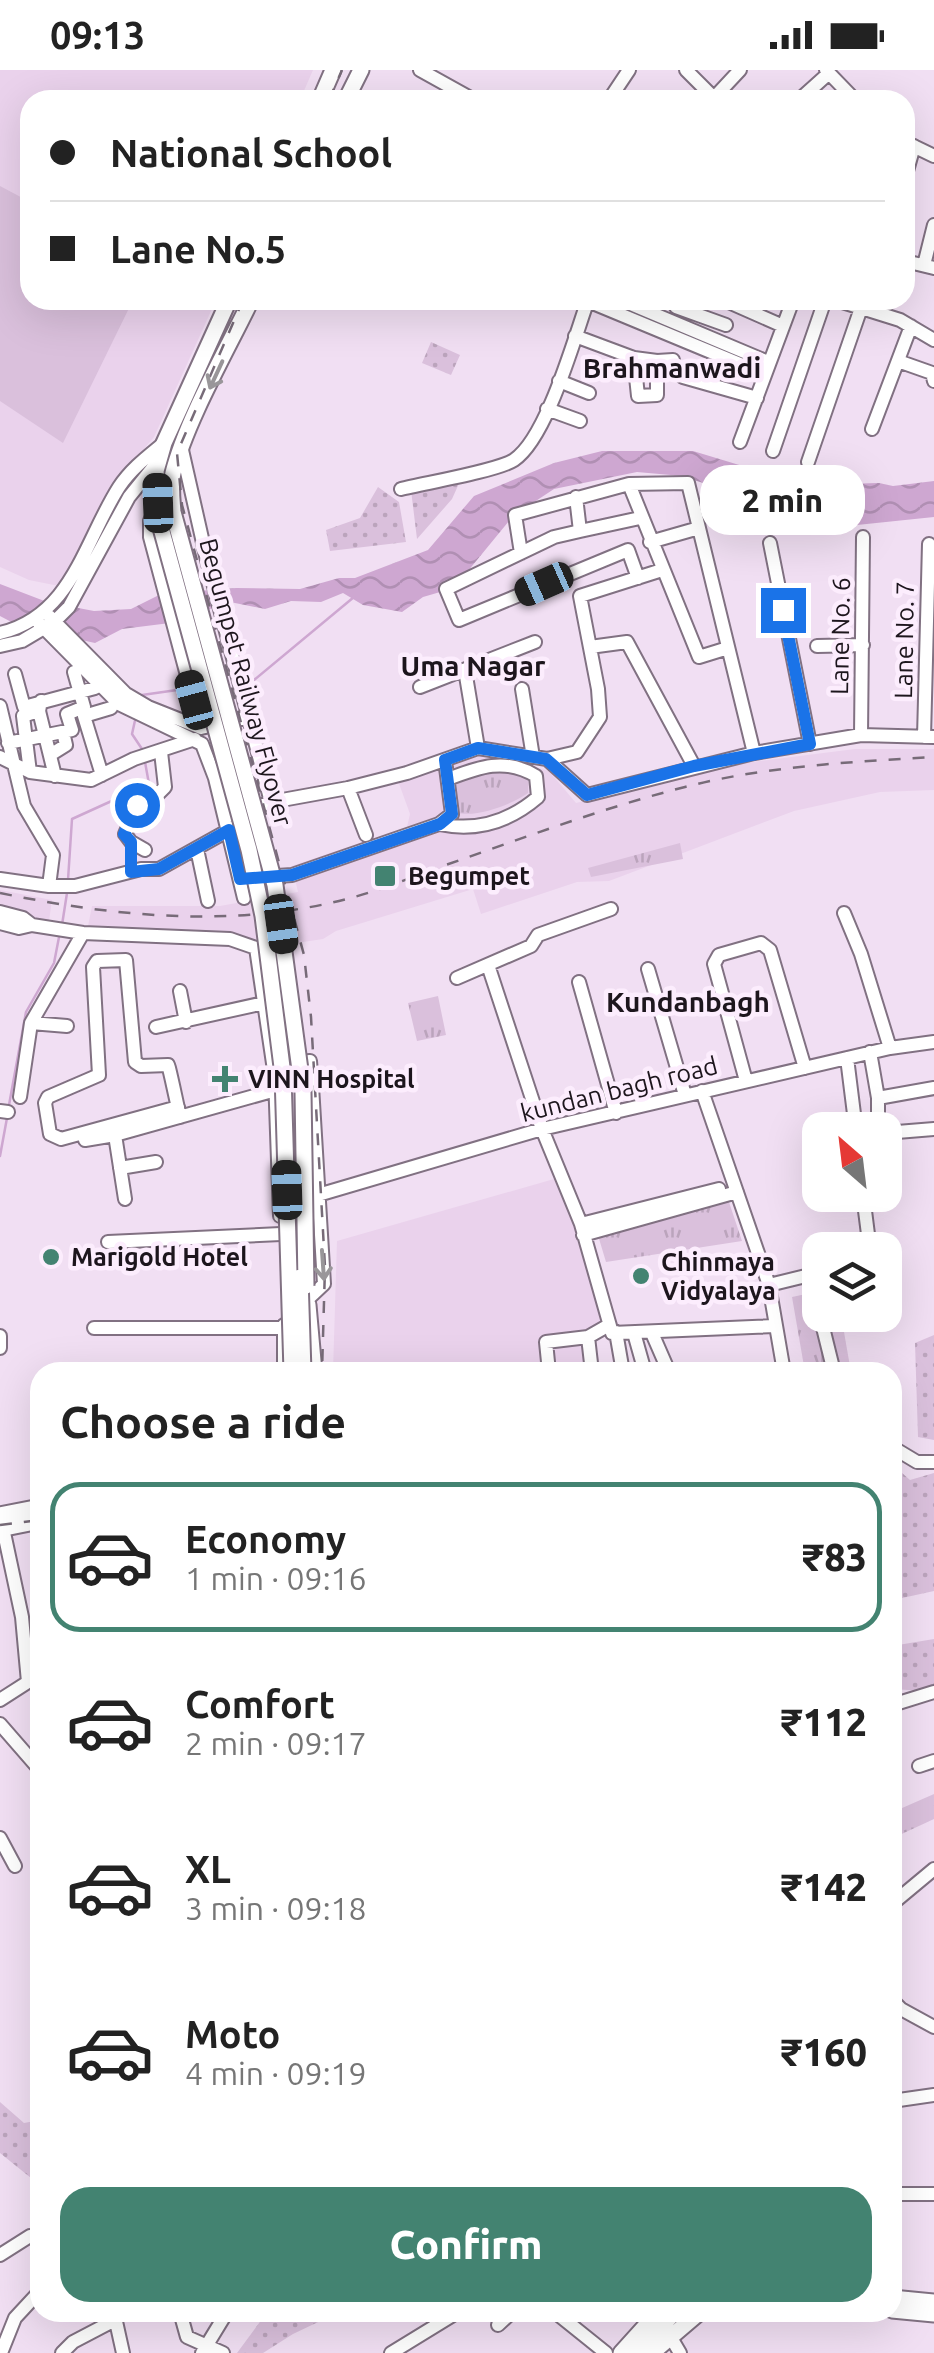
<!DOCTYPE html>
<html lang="en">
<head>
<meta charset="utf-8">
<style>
	:root { --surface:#fff; --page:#f6f6f6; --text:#222; --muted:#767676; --line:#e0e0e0; --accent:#438371 }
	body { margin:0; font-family:Ubuntu,sans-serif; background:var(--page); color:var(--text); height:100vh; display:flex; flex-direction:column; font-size:38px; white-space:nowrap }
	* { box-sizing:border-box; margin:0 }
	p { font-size:32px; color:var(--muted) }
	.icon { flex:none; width:55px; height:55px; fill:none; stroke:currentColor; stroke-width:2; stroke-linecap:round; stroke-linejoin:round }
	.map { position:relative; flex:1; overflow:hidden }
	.panel { position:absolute; left:30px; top:1292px; width:872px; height:960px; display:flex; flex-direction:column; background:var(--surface); border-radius:30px; box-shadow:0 10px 40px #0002 }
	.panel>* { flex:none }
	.hud { position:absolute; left:20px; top:20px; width:895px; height:220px; border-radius:30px; box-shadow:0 10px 40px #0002; display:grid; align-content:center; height:220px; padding:0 30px; background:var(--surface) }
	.needle { width:65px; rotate:332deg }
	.controls { position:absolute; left:802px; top:1042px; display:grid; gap:20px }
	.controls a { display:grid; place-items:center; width:100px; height:100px; border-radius:20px; background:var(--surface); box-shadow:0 10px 40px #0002; font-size:50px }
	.end { position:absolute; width:45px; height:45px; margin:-22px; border:12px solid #1a73e8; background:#fff; box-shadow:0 0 0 5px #fff }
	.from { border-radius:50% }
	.bubble { position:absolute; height:70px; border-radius:30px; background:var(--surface); box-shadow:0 10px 40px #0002; font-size:32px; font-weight:800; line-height:70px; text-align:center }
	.car { position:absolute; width:30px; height:60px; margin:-30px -15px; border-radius:12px; box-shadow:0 0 8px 2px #0007; background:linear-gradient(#222 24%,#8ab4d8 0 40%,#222 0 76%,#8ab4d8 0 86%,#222 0) }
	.hud b { display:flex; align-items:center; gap:35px; height:95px; font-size:38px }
	.hud b+b { border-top:2px solid var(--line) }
	.hud i { width:25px; height:25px; background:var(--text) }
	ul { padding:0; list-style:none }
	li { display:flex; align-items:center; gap:30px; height:150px; margin:0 20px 15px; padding:0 10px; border:5px solid transparent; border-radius:30px }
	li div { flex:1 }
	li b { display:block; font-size:38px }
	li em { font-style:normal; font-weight:800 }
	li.on { border-color:var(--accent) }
	li>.icon { width:90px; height:90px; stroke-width:1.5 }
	h2 { padding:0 30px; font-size:45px; line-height:120px }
	.button { display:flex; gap:20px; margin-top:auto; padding:20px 30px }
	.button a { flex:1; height:115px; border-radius:30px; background:var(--accent); color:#fff; font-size:40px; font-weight:800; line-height:115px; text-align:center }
	.status { display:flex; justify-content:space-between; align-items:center; height:70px; padding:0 50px; background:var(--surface); direction:ltr }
	.status svg { height:28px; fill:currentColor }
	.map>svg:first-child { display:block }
	.built { fill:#ead2ec }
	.grass { fill:url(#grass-dots) }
	.park { fill:url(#park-tufts) }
	.pitch { fill:#dac0dc }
	.water { fill:url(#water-waves) }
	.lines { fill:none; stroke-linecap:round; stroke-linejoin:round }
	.stream { stroke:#cea7d1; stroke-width:2.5 }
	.minor-casing { stroke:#817182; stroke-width:16 }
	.major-casing { stroke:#817182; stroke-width:19 }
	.minor { stroke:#fff; stroke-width:12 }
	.major { stroke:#fff; stroke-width:15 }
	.rail { stroke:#776b78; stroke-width:2.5; stroke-dasharray:12 12; stroke-linecap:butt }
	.major-bridge-casing { stroke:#817182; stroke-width:19; stroke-linecap:butt }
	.major-bridge { stroke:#fff; stroke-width:15 }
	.oneway { stroke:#999699 }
	.route { stroke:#1a73e8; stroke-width:12 }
	.poi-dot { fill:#438371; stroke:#fcedfd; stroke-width:4 }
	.labels { text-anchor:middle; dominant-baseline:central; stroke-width:9; stroke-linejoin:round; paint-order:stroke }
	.street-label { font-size:25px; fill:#1d161d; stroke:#fcedfd }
	.poi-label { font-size:25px; font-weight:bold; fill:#1d161d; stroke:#fcedfd; text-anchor:start }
	.neighbourhood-label { font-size:28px; font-weight:bold; fill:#1d161d; stroke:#fcedfd }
</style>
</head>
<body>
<div class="status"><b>09:13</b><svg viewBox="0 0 49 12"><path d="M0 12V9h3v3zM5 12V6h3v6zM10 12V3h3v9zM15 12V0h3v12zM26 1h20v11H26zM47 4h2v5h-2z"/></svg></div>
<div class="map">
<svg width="934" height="2283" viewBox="0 0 934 2283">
	<defs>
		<pattern id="grass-dots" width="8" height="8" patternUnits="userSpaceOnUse" patternTransform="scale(2.5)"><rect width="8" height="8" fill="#dac0dc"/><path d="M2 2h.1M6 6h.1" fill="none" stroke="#bba4bc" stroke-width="1.8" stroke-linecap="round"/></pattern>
		<pattern id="park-tufts" width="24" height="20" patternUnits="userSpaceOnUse" patternTransform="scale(2.5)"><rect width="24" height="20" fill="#dac0dc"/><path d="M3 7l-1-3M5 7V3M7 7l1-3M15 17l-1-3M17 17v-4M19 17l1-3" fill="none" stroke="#bba4bc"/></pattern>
		<pattern id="water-waves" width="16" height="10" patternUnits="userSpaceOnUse" patternTransform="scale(2.5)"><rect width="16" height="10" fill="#cea7d1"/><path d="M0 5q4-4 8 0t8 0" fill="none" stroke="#b08fb3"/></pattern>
	</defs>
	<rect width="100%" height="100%" fill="#f1dff3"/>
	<path class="built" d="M 0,0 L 313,0 L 300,30 L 30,30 L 30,230 L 216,230 L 154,367 L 124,402 L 59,516 L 29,510 L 0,497 Z
		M 855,679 L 934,679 L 934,720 L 880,722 L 794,741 L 609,811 L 577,812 L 481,844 L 473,819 L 336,861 L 323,869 L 303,872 L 252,873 L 240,866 L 127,862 L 88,856 L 92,836 L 220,836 L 298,822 L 292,796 L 407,757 L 410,744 L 397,708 L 437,695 L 487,685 L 549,701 L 576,733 L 745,693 Z
		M 0,820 L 52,830 L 49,851 L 0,840 Z
		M 554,1109 L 621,1260 L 593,1266 L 602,1302 L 333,1302 L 337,1171 Z"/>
	<path class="grass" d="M 431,272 L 460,285 L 451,305 L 422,293 Z
		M 461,409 L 452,429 L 417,469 L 411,420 Z
		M 378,417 L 399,432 L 406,472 L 330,481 L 326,460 L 360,448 Z
		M 934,1265 L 934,1370 L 918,1367 L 915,1273 Z
		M 892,1394 L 910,1410 L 934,1403 L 934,1521 L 893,1530 Z
		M 934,1569 L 934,1616 L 923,1621 L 893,1619 L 892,1576 Z
		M 0,2032 L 24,2053 L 40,2050 L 40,2109 L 36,2112 L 0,2083 Z
		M 257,2243 L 337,2243 L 293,2264 L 263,2283 L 237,2283 L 262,2249 Z"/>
	<path class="park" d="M 484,694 L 518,698 L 528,711 L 528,723 C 511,735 474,749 455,742 L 456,710 Z
		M 680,773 L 683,789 L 591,807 L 588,798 Z
		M 438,926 L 446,965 L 417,971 L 408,933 Z
		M 727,1126 L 742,1171 L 606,1192 L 597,1162 Z
		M 820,1221 L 820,1245 L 841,1245 L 851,1302 L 805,1302 L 792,1227 Z
		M 934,1724 L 934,1749 L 893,1768 L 893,1742 Z"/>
	<path class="pitch" d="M 0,116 L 30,132 L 30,230 L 133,230 L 63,373 L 0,331 Z"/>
	<path class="water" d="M 602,381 L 693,381 L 805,415 L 879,413 L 893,416 L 934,411 L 934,447 L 857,455 L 800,454 L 718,418 L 682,406 L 637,402 L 554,419 L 513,446 L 454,518 L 423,527 L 402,542 L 363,535 L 343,523 L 321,532 L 291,531 L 265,539 L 230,532 L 170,553 L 122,559 L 95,573 L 19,556 L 0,546 L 0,514 L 47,532 L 94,541 L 131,539 L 161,524 L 236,518 L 300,519 L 339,508 L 355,508 L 428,480 L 474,426 L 554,393 Z"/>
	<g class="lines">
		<path class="stream" d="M 247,611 L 254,610 L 354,527
			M 141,629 L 142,625 L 184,619
			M 136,646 L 132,664 L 142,679
			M 68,810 L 72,749 L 149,714 L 145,692
			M 62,855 L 67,823
			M 9,1035 L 26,942 L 54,893 L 60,862
			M 0,1086 L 7,1048"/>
		<defs>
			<path id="minor" d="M 420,0 L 474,30
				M 686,0 L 714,28
				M 826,0 L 855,30
				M 609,30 L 629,0
				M 712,30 L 740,0
				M 799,30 L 829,3
				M 905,72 L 934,86
				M 905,108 L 914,76
				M 905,191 L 934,198
				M 924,195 L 934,155
				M 621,230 L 768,292
				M 679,230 L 676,237 L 726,255
				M 724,230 L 783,256
				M 836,230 L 900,250 L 934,270
				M 588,231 L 764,304
				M 575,266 L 634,288 L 657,291 L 657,325 L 638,326 L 634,288
				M 657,291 L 673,290 L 674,296 L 683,299 L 683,307 L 757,328
				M 898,291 L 932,303 L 934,311
				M 559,311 L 589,323
				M 547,339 L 580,351
				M 872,359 L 911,256
				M 740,372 L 793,230
				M 182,380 L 206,486 L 271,732
				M 773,381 L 825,230
				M 808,392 L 861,238
				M 629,414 L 699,587 L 728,578
				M 401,419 C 425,413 497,401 514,390 C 547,368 574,269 588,230
				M 576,427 L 580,461 L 554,467 L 446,519 L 459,550 L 628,480 L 638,508
				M 158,433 L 150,451 L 150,467 L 201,658
				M 580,461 L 640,448
				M 650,472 L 699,458
				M 770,473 L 810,674
				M 521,483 L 515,445 L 629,414 L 688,413 L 754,683
				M 49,546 L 126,624 L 148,637 L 201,658 L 250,647
				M 35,549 L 119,634 L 202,674 L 215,708 L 244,828
				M 0,563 C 72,546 84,472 119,417 C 131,399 147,387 164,373
				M 0,576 L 22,571 L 54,552 L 69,537 L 129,427 L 159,390
				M 817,576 L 863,575
				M 590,577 L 627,572 L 694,696
				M 465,600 L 478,678
				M 15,604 L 24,637 L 95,618
				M 420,617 L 535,572
				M 522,619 L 533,687
				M 41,631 L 39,641 L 55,706
				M 0,636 L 24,736 L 53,785 L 49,816
				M 861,665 L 863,467
				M 924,667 L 929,474
				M 8,673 L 72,660 L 67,644 L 84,637 L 74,602
				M 50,685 L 66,675 L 63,662
				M 0,687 L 30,702 L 91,710 L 134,689 L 195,669
				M 547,689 L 577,682 L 600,647 L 598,619 L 580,526 L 662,500
				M 30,702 L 23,646 L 38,641
				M 102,705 L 84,646 L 111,638
				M 348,718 L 366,765
				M 226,747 L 271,732 L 348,718 L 407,703 L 478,678 L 547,689 L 587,725 L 754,683 L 861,665 L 934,667
				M 439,754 C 477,762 509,752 538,727 L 536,706 C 505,687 479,697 448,709
				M 197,779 L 208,831
				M 145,780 L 131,772 L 125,764 L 137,735 L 150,732 L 165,717 L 161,682
				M 246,808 L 292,805 L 439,754 L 452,744 L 445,690
				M 0,809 L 49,816 L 75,816 L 141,799 L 159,799 L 229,760
				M 0,842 L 23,848 L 32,855
				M 844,843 L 861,884 L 890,978
				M 0,853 L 19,858 L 32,855 L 83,863 L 230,869 L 256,878 L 275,1007 L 280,1146
				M 488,895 L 542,1059 L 581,1154 L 612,1263 L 775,1256
				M 648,899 L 685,1025
				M 457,908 L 531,876 L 538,865 L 611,839
				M 579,912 L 616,1043
				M 180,921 L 186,952
				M 31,953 L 67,956
				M 156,957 L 264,933
				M 870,982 L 878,1028 L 878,1060
				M 847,988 L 856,1060
				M 290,993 L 310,991 L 312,1016 L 324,1214 L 307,1230
				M 746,1011 L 714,894 L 719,885 L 761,873 L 770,880 L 805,998
				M 702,1021 L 769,1215 L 784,1302
				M 20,1027 L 31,953 L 83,863
				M 878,1028 L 934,1018
				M 178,1037 L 61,1069 L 50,1064 L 45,1033 L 48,1027 L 99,1005 L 93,897 L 97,891 L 126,890 L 135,992 L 141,996 L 168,995 L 169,998 C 173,1014 176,1030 180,1047
				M 0,1041 L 8,1042
				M 885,1063 L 934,1059
				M 115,1065 L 125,1129
				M 85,1070 L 115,1065 L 283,1018
				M 120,1098 L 156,1092
				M 318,1125 L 542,1059 L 890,978 L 934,972
				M 863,1125 L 870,1180
				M 581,1154 L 719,1119
				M 583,1165 L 737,1122
				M 108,1172 L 281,1164
				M 885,1214 L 892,1227
				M 769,1215 L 810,1205 L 834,1302
				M 94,1258 L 284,1258
				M 616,1262 L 623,1302
				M 634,1263 L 645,1302
				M 652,1263 L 669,1302
				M 0,1266 L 0,1278
				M 284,1302 L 284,1255
				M 549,1302 L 546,1272 L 588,1267
				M 592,1302 L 588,1267 L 609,1255
				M 892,1377 L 917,1392 L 934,1392
				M 0,1630 L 28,1612 L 22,1547 L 3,1458
				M 892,1635 L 934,1622
				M 0,1654 L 40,1700
				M 919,1696 L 934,1691
				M 0,1768 L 15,1796
				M 892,1834 L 934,1799
				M 892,1930 L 901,1939 L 934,1957
				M 892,2031 L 934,2025
				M 892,2124 L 934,2124
				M 0,2185 L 30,2166
				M 180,2242 L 187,2267 L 223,2283
				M 555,2242 L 606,2283
				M 115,2247 L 123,2283
				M 498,2255 L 512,2242
				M 670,2266 L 680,2283
				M 1,2283 L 15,2248 L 40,2221
				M 62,2283 L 73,2272 L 115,2250
				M 202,2283 L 227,2242
				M 391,2283 L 458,2242"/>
			<path id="major" d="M 320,30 L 333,0
				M 346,30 L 361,0
				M 173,442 C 172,429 170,416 173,403 C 186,351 227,280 251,230
				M 161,458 L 156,401 L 164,373 L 229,230
				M 308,1235 L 314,1302
				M 0,1445 L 40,1437
				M 0,1459 L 40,1451
				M 892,2228 L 934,2232
				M 892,2240 L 934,2244
				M 621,2283 L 658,2242
				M 636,2283 L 675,2242
				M 652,2283 L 700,2242"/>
		</defs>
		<use href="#minor" class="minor-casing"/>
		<use href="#major" class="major-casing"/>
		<use href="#minor" class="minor"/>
		<use href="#major" class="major"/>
		<path class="rail" d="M 329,30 L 342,0
			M 243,230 L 177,383 L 182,435 L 304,885 L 311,947 L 325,1197 L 322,1302
			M 0,823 C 112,846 226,858 339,831 C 373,823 407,809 440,797 C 521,769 602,738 685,717 C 766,696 851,692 934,687
			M 0,1455 L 40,1450"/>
		<defs>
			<path id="major-bridge" d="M 173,442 L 275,815 L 303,1022 L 306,1216
				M 161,458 L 249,780 L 263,846 L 283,1005 L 292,1302
				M 300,1207 L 303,1302"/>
		</defs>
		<use href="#major-bridge" class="major-bridge-casing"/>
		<use href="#major-bridge" class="major-bridge"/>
	</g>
	<defs><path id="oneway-shaft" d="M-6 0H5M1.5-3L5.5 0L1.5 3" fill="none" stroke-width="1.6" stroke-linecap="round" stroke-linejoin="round" transform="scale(2.5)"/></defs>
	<g class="oneway">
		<use href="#oneway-shaft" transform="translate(216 305) rotate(115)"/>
		<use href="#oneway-shaft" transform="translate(323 1195) rotate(86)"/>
	</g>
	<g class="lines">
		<path class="route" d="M 137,735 L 124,764 L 131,772 L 131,802 L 159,799 L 229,760 L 240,809 L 292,805 L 440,754 L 452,744 L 445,690 L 478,678 L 546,689 L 587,725 L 694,696 L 810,674 L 783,540"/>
	</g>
	<g class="poi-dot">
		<rect x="373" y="794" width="24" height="24" rx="5"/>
		<path d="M220 994h10v10h10v10h-10v10h-10v-10h-10v-10h10z"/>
		<circle cx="51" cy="1187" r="10"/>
		<circle cx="641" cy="1206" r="10"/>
	</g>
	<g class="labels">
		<g class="street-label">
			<text transform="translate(840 566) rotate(-89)">Lane No. 6</text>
			<text transform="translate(904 570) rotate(-89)">Lane No. 7</text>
			<text transform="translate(246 612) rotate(75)">Begumpet Railway Flyover</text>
			<text transform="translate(619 1019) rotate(-14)">kundan bagh road</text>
		</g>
		<g class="poi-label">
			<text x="408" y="806">Begumpet</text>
			<text x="248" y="1009">VINN Hospital</text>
			<text x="71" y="1187">Marigold Hotel</text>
			<text x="661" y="1192">Chinmaya<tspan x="661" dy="29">Vidyalaya</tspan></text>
		</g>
		<g class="neighbourhood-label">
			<text x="672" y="297">Brahmanwadi</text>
			<text x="473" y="595">Uma Nagar</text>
			<text x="688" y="931">Kundanbagh</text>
		</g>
	</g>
</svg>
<div class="controls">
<a><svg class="needle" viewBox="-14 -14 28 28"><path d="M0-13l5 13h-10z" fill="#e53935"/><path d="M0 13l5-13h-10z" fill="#767676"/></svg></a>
<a><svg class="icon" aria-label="layers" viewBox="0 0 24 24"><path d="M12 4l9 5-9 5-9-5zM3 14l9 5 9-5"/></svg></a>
</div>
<i class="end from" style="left:137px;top:735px"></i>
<i class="end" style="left:783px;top:540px"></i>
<div class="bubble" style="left:700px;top:395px;width:165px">2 min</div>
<i class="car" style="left:158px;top:433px;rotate:358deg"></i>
<i class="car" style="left:544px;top:514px;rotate:246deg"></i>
<i class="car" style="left:194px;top:630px;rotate:345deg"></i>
<i class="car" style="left:281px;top:854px;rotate:172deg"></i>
<i class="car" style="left:287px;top:1120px;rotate:358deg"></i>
<div class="hud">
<b><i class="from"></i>National School</b>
<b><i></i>Lane No.5</b>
</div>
<section class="panel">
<h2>Choose a ride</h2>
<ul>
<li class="on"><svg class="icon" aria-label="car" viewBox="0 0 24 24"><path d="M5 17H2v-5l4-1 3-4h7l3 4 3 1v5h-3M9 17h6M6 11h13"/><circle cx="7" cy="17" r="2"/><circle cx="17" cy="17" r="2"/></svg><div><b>Economy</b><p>1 min · 09:16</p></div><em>₹83</em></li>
<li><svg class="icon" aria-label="car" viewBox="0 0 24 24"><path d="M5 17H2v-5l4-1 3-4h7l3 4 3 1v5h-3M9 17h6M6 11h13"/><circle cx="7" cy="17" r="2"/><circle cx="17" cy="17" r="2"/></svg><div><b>Comfort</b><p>2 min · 09:17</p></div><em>₹112</em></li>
<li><svg class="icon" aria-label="car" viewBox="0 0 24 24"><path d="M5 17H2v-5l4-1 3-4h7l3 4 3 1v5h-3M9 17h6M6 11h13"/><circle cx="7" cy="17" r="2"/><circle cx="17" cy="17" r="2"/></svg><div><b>XL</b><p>3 min · 09:18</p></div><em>₹142</em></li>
<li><svg class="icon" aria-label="car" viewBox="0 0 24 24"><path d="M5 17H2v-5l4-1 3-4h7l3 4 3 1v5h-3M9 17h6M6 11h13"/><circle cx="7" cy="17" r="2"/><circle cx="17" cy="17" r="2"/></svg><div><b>Moto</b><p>4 min · 09:19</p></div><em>₹160</em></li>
</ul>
<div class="button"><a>Confirm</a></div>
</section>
</div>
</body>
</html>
